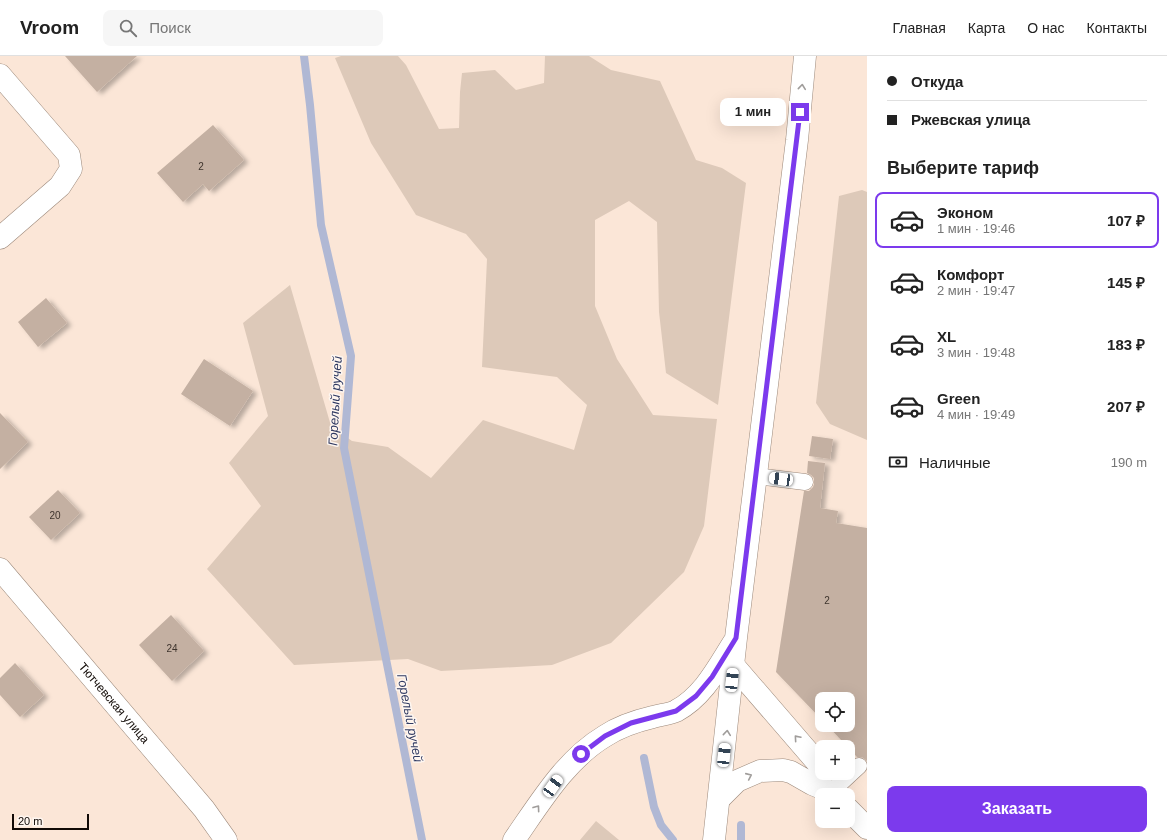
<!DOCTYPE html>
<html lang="ru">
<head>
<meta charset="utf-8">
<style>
	:root { --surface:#fff; --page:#f6f6f6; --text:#222; --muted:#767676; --line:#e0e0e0; --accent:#7c3aed }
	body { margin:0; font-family:Helvetica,sans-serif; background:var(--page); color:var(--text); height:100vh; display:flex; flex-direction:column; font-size:15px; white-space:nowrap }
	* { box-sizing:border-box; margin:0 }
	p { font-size:13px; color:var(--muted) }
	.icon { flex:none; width:22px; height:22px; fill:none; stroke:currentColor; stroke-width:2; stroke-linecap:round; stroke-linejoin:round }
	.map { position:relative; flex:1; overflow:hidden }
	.drawer { display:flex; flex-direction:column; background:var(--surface); width:300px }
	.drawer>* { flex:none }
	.hud { display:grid; align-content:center; height:88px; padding:0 20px; background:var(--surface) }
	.fabs { position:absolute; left:815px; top:636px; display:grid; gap:8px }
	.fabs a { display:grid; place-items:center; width:40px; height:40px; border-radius:8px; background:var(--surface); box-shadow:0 4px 16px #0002; font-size:20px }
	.scale { position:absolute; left:12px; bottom:10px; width:77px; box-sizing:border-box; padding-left:4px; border:2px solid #110a06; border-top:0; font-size:11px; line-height:14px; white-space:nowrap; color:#110a06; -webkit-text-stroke:3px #fef6f0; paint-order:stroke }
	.end { position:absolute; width:18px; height:18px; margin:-9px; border:5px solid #7c3aed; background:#fff; box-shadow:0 0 0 2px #fff }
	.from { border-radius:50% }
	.bubble { position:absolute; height:28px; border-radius:8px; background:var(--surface); box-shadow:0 4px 16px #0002; font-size:13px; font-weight:700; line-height:28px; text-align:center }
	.car { position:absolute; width:12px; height:24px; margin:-12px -6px; border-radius:5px; box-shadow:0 0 3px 1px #0007; background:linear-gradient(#fff 24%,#345 0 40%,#fff 0 76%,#345 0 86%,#fff 0) }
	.hud b { display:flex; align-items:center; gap:14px; height:38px; font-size:15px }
	.hud b+b { border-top:1px solid var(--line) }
	.hud i { width:10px; height:10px; background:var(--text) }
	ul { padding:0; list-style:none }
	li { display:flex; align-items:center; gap:12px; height:56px; margin:0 8px 6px; padding:0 12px; border:2px solid transparent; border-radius:8px }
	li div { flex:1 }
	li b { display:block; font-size:15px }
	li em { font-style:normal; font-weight:700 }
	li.on { border-color:var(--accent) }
	li>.icon { width:36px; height:36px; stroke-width:1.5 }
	h2 { padding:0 20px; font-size:18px; line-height:48px }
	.pay { display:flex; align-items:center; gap:10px; height:44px; padding:0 20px; font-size:15px }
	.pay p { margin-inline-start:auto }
	.cta { display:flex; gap:8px; margin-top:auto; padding:8px 20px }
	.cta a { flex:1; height:46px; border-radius:8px; background:var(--accent); color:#fff; font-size:16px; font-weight:700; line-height:46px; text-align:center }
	header { display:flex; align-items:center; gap:24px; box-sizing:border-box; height:56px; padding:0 20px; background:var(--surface); border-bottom:1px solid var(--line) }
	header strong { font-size:19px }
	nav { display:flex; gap:22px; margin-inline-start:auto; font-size:14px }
	.search { width:280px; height:36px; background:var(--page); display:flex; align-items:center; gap:10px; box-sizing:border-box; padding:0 14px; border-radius:8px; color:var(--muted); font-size:15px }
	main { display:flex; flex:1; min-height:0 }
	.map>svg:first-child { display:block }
	.green { fill:#ddc9b9 }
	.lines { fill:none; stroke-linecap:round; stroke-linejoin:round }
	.stream { stroke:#b0b8d4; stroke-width:8 }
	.building { fill:#c4b0a2; filter:url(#shadow) }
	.service-casing { stroke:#9c897b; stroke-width:17 }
	.minor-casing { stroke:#9c897b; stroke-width:23 }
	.tertiary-casing { stroke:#9c897b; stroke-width:23 }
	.secondary-casing { stroke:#9c897b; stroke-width:23 }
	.service { stroke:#fff; stroke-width:16 }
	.minor { stroke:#fff; stroke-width:22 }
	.tertiary { stroke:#fff; stroke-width:22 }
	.secondary { stroke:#fff; stroke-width:22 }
	.oneway { stroke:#a09d9b }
	.route { stroke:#7c3aed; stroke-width:5 }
	.labels { text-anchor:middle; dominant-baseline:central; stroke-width:3; stroke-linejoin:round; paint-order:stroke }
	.number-label { font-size:10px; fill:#3e342d }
	.street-label { font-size:12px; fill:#110a06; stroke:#fef6f0 }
	.water-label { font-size:13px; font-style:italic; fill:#303a62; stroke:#fef6f0 }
</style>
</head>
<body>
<header>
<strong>Vroom</strong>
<div class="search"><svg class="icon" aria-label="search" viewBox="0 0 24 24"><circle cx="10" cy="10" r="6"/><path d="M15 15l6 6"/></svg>Поиск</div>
<nav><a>Главная</a><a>Карта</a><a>О нас</a><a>Контакты</a></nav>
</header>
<main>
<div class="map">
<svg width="867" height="784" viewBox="0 0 867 784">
	<defs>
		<filter id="shadow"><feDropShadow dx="4.5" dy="2.5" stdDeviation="2" flood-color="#0004"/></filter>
	</defs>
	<rect width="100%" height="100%" fill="#fbe6d7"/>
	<path class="green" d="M 341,0 L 398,0 L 406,9 L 439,73 L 459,72 L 460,36 L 462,17 L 495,14 L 516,34 L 544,27 L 545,0 L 589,0 L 611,14 L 660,25 L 696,104 L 722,112 L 746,127 L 718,349 L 666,317 L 659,256 L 657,166 L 629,145 L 595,164 L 595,250 L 617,303 L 653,359 L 717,363 L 704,470 L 684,516 L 611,587 L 552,609 L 441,615 L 408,603 L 294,609 L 207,513 L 261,450 L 229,407 L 268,360 L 243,267 L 290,229 L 331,370 L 352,385 L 388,391 L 431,422 L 483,364 L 574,394 L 587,349 L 557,321 L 482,311 L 487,203 L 466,178 L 416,159 L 371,87 L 335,2 Z
		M 862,134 L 867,136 L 867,384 L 830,368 L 816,347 L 839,140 Z
		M 596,765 L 619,784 L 580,784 Z"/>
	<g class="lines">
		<path class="stream" d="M 304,0 L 310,49 L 321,169 L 351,300 L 344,392 L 422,784
			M 644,702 L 654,751 L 661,769 L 673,784
			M 741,784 L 741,769"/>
	</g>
	<path class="building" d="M 65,0 L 137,0 L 97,36 Z
		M 213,69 L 244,104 L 209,135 L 203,128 L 183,146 L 157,117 Z
		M 46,242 L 67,267 L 38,291 L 18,266 Z
		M 204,303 L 253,335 L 230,370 L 181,338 Z
		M 0,357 L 28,386 L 0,413 Z
		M 812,380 L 833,383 L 830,403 L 809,400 Z
		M 808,405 L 825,407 L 820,452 L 838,455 L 836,467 L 867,472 L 867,705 L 862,701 L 857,701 L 827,669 L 848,669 L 848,643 L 822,643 L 822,664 L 776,616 L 804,435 L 809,435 L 813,431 L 814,428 L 814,422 L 811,419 L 807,417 Z
		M 58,434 L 80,457 L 51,484 L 29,461 Z
		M 171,559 L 204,595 L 172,625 L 139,589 Z
		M 15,607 L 44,639 L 20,661 L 0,639 L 0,622 Z"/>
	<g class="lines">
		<defs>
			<path id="service" d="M 756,420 L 805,426
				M 831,736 L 859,710"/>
			<g id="minor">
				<path d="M 0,19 L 69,99 L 71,113 L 60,130 L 0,182"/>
				<path id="s1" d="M 0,513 L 204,753 L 226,784"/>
			</g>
			<path id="tertiary" d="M 734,610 L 822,712
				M 719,743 L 737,725 L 760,715 L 783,714 L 791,716 L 812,728 L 831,736
				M 848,753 L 867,772"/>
			<path id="secondary" d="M 514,784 C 540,747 565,704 605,680 C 620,670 636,665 653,661 C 660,659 670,658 676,655 C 704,640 718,611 734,586
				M 714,784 L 736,582 L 797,84 L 805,0"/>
		</defs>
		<use href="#service" class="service-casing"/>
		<use href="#minor" class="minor-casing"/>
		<use href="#tertiary" class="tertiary-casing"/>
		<use href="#secondary" class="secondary-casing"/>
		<use href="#service" class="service"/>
		<use href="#minor" class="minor"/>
		<use href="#tertiary" class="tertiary"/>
		<use href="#secondary" class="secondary"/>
	</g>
	<defs><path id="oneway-chevron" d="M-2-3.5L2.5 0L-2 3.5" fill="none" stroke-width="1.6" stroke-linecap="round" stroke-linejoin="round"/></defs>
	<g class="oneway">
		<use href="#oneway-chevron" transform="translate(802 31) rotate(-84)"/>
		<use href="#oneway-chevron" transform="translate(727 677) rotate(-84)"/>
		<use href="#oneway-chevron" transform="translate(797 682) rotate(-131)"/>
		<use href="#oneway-chevron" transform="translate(749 720) rotate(-24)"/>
		<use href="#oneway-chevron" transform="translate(537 752) rotate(-54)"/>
	</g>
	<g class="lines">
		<path class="route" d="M 581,698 L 605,680 L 631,667 L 676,655 L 696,640 L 712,621 L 736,582 L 800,56"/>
	</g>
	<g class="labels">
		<g class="number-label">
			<text x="201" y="110">2</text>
			<text x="55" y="459">20</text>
			<text x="827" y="544">2</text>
			<text x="172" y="592">24</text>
		</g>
		<g class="street-label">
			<text stroke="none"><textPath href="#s1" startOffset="176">Тютчевская улица</textPath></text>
		</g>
		<g class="water-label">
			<text transform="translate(335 345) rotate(-87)">Горелый ручей</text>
			<text transform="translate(410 662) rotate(79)">Горелый ручей</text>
		</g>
	</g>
</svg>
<div class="fabs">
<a><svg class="icon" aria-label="locate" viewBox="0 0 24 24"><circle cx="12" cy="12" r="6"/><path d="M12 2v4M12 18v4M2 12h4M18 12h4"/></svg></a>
<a>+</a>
<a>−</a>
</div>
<div class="scale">20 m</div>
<i class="end from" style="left:581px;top:698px"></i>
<i class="end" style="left:800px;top:56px"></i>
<div class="bubble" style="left:720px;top:42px;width:66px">1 мин</div>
<i class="car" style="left:781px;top:423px;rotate:278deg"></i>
<i class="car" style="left:732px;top:624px;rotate:6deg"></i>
<i class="car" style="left:724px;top:699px;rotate:6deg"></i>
<i class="car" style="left:553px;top:730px;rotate:36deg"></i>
</div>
<section class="drawer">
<div class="hud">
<b><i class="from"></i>Откуда</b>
<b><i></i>Ржевская улица</b>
</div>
<h2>Выберите тариф</h2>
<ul>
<li class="on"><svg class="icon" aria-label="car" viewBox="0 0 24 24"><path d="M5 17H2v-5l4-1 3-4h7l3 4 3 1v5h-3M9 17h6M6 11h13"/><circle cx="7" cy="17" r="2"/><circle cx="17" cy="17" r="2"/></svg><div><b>Эконом</b><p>1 мин · 19:46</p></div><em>107 ₽</em></li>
<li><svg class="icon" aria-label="car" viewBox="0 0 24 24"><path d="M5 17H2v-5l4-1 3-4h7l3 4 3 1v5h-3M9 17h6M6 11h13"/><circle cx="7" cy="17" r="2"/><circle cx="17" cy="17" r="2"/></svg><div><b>Комфорт</b><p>2 мин · 19:47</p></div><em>145 ₽</em></li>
<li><svg class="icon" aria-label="car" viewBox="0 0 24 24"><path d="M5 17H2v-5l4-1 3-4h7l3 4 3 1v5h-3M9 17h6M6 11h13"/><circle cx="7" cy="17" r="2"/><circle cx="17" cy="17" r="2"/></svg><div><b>XL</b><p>3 мин · 19:48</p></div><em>183 ₽</em></li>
<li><svg class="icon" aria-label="car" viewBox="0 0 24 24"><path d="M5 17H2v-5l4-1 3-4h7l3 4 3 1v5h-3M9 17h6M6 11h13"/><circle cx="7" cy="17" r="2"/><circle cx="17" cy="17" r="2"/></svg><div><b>Green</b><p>4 мин · 19:49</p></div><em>207 ₽</em></li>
</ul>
<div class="pay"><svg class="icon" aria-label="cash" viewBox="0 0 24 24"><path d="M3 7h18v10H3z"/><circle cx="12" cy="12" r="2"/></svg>Наличные<p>190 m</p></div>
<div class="cta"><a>Заказать</a></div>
</section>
</main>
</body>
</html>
